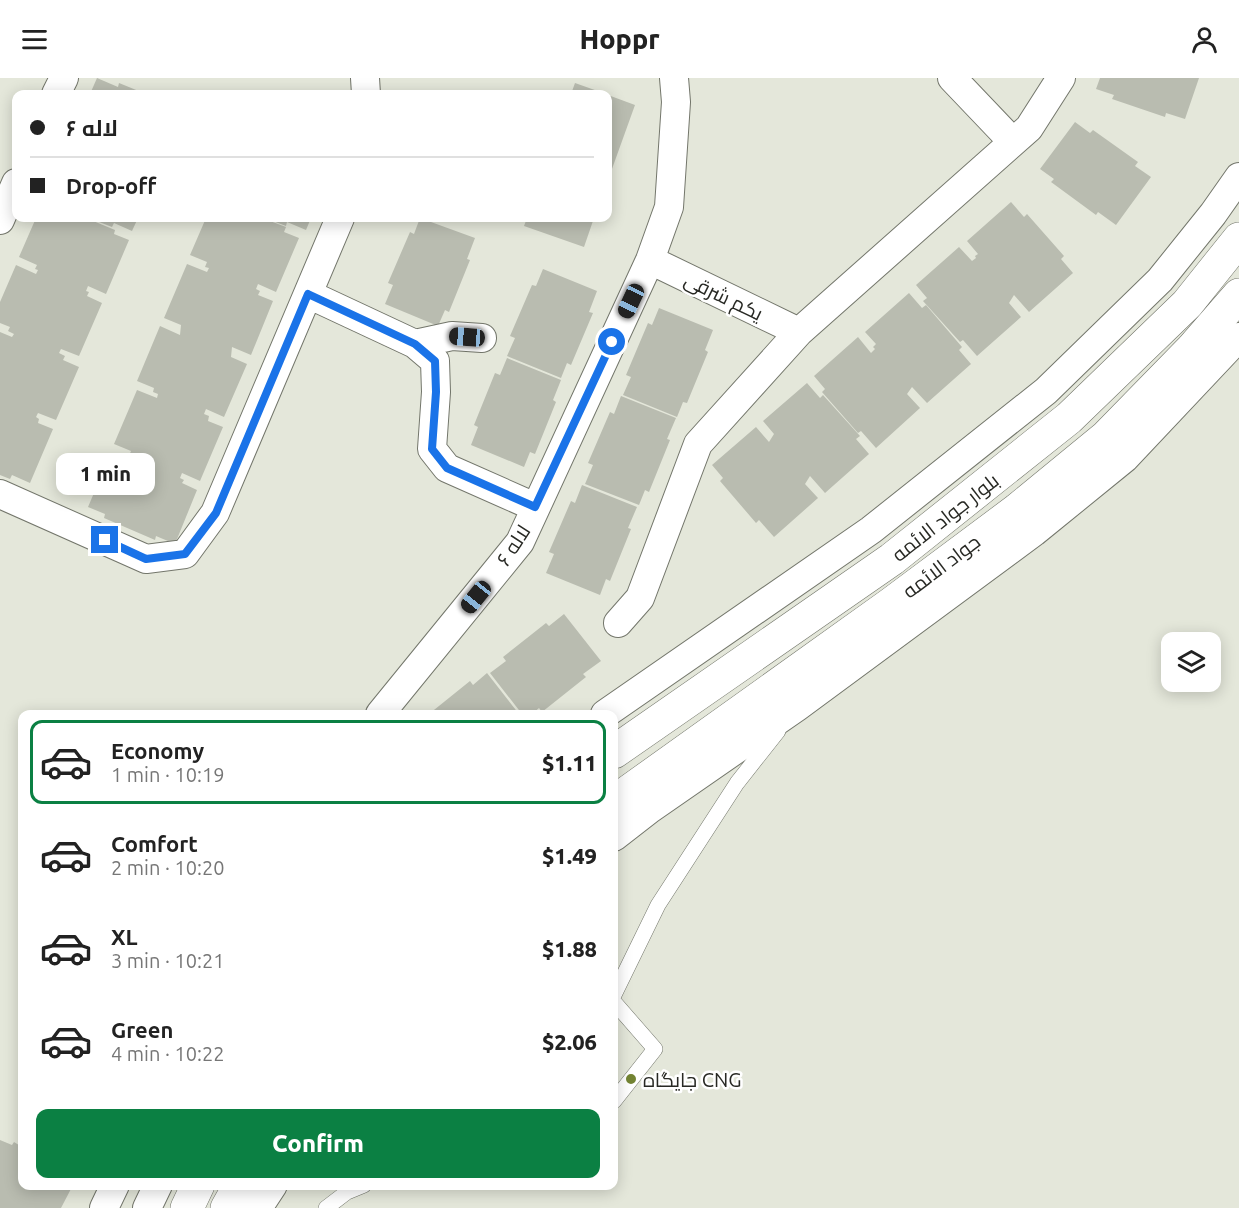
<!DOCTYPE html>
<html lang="en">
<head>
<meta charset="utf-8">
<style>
	:root { --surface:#fff; --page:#f6f6f6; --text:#222; --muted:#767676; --line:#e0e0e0; --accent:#0b8043 }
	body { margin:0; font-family:Ubuntu,Cairo,sans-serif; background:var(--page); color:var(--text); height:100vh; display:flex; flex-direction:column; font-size:22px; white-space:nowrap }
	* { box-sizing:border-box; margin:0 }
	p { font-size:20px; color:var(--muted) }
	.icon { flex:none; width:33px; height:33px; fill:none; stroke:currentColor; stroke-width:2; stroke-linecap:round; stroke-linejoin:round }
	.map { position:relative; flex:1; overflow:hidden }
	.details { position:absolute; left:18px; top:632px; width:600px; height:480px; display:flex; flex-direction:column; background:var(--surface); border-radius:12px; box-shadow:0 3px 15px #0003 }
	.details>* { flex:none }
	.hud { position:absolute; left:12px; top:12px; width:600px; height:132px; border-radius:12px; box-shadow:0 3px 15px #0003; display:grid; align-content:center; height:132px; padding:0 18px; background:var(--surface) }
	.fabs { position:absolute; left:1161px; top:554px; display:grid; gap:12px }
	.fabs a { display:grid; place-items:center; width:60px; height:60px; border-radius:12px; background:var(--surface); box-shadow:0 3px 15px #0003; font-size:30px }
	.end { position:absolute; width:27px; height:27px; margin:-14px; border:8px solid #1a73e8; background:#fff; box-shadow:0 0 0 3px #fff }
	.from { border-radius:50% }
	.bubble { position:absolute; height:42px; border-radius:12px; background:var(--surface); box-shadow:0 3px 15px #0003; font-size:20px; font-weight:800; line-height:42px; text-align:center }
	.car { position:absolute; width:18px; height:36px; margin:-18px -9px; border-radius:8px; box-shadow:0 0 4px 2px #0007; background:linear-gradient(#222 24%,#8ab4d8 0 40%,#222 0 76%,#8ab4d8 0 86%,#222 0) }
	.hud b { display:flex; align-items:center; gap:21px; height:57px; font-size:22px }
	.hud b+b { border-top:2px solid var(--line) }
	.hud i { width:15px; height:15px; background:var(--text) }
	ul { padding:10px 0 0; list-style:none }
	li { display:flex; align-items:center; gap:18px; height:84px; margin:0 12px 9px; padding:0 6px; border:3px solid transparent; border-radius:12px }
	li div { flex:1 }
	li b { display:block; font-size:22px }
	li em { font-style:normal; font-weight:800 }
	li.current { border-color:var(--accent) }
	li>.icon { width:54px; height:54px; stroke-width:1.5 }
	.action { display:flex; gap:12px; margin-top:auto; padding:12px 18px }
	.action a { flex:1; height:69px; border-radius:12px; background:var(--accent); color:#fff; font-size:24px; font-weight:800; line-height:69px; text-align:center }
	header { display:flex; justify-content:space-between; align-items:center; height:78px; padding:0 18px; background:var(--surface); font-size:27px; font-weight:800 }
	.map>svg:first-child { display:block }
	.building { fill:#b9bcb0 }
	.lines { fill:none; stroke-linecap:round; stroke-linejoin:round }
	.service-casing { stroke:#73766b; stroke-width:16 }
	.minor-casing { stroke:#73766b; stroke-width:30 }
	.tertiary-casing { stroke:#73766b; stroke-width:34 }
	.service { stroke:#fff; stroke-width:15 }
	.minor { stroke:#fff; stroke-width:28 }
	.tertiary { stroke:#fff; stroke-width:33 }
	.route { stroke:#1a73e8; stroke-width:8 }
	.poi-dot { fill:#738433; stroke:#fff; stroke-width:2 }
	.labels { text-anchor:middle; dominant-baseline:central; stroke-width:5; stroke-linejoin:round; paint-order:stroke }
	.street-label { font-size:20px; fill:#282924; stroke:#fff }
	.poi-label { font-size:20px; fill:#282924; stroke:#fff; text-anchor:start }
</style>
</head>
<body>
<header><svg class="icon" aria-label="menu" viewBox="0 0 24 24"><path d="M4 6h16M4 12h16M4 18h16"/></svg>Hoppr<svg class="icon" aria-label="person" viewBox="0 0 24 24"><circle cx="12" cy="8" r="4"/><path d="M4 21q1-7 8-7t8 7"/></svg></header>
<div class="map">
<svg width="1239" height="1130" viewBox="0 0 1239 1130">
	<rect width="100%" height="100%" fill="#e4e7da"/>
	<path class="building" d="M 97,0 L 118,9 L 119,5 L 146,16 L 90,16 Z
		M 1100,0 L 1199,0 L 1185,41 L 1166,35 L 1165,39 L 1112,21 L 1114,17 L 1096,11 Z
		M 575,5 L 606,16 L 571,16 Z
		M 608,17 L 635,27 L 608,102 Z
		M 1075,44 L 1090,55 L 1093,52 L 1138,84 L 1135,88 L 1151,99 L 1116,147 L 1098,134 L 1096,137 L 1051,104 L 1054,101 L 1040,91 Z
		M 1011,124 L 1024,139 L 1027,136 L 1064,178 L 1061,181 L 1073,195 L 1029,234 L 1014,217 L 1009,225 L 1021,239 L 977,278 L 963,262 L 960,264 L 923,223 L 927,220 L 916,207 L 959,169 L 972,183 L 976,180 L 975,178 L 978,176 L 967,163 Z
		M 36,140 L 86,140 L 115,152 L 114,156 L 129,162 L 106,216 L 88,208 L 86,213 L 89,214 L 87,218 L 102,225 L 79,278 L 61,271 L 59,275 L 65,278 L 63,282 L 79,289 L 56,342 L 38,335 L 36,339 L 39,341 L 38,345 L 53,351 L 30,405 L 12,397 L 10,401 L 0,397 L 0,254 L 12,259 L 14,256 L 8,253 L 10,249 L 0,245 L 0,224 L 16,187 L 36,196 L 38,192 L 35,191 L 37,187 L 19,179 Z
		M 89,140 L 138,140 L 132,153 L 114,145 L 112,149 Z
		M 206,140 L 262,140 L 286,149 L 284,154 L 299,160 L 276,214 L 258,206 L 256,211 L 260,213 L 258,217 L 273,223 L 251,277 L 232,269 L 231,279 L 247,286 L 224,339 L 206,331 L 204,336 L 209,338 L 208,343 L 223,349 L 200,403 L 182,395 L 180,400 L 184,402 L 182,405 L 197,412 L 175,466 L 156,458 L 155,462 L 104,440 L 105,436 L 88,429 L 111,375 L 131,383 L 133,379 L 129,378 L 131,373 L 114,366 L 137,312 L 157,320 L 158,316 L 153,314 L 154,310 L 137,303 L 160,248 L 180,257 L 181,247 L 164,240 L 187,186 L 207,194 L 209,190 L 205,189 L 207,184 L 190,177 Z
		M 265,140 L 311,140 L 306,152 L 287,144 L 286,148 Z
		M 420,140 L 475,160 L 467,181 L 470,182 L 449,234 L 445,232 L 438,248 L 385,226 L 393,207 L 388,205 L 410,154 L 414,156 Z
		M 527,140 L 594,140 L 584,169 L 524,148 Z
		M 543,191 L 597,213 L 589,234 L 593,235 L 571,287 L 567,285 L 561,300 L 507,278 L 515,260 L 510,258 L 532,207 L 536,208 Z
		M 909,215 L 922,230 L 926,227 L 962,269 L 959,272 L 971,286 L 927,325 L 912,309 L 907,316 L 920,330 L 876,370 L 861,353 L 858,355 L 822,314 L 825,311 L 814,298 L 858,259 L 871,275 L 875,271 L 873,269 L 876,266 L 865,254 Z
		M 659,230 L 713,252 L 705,272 L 708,274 L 687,325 L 683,324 L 677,339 L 623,317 L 631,299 L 626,297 L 648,245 L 652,247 Z
		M 507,280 L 561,302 L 553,322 L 556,324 L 535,376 L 530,374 L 524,389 L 471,367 L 478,349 L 474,347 L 495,295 L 500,297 Z
		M 807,305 L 820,320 L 823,317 L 860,358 L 856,361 L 869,376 L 825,415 L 810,398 L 805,406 L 818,420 L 774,459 L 759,442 L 756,445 L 720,403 L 723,400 L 712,387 L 756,349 L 769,364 L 774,356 L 763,343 Z
		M 621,318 L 676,340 L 667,361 L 670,362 L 649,414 L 645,412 L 639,427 L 585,406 L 593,387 L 588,385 L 610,334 L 614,336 Z
		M 582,407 L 637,429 L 628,450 L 631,451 L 610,503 L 606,501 L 600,517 L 546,495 L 554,476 L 549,474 L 571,423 L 575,425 Z
		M 564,536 L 601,583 L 583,596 L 586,599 L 542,634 L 539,630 L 532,636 L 522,636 L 490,595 L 506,583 L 503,579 L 546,545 L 549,548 Z
		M 487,595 L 519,636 L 429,636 L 470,603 L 473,607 Z
		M 0,1062 L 12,1067 L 14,1064 L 22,1069 L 22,1107 L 73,1107 L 61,1130 L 0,1130 Z"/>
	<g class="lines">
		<defs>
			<path id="service" d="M 614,917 L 658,827 L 737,705 L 778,653
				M 614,924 L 655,971 L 614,1023
				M 326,1130 L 347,1114 L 364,1107"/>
			<path id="minor" d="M 365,0 L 366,16
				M 952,0 L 1013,64
				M 56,16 L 64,0
				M 0,142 L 16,105
				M 650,182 L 799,254
				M 308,216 L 415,266 L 435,283 L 436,314 L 432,371 L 447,390 L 535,429
				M 415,266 L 452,258 L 482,260
				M 0,416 L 146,481 L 185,476 L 215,435 L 340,140
				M 618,545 L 640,520 L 698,366 L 799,254 L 1029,50 L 1061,0
				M 380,636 L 520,464 L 650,182 L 669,129 L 676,24 L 674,0
				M 605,636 L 871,452 L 1046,313 L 1160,202 L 1213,136 L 1239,99
				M 614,759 L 650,731 L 797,629 L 1034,454 L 1125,380 L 1239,259
				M 104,1130 L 115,1107
				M 147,1130 L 158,1107
				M 258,1130 L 273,1107"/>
			<path id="tertiary" d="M 614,674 L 892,481 L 1069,340 L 1187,226 L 1239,161
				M 614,724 L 891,526 L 1017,432 L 1106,359 L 1192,271 L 1239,217
				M 187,1130 L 198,1107
				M 227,1130 L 240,1107"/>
		</defs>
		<use href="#service" class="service-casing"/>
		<use href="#minor" class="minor-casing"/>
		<use href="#tertiary" class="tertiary-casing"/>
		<use href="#service" class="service"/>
		<use href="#minor" class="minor"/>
		<use href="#tertiary" class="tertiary"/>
	</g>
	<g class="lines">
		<path class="route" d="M 105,462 L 146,481 L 185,476 L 216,435 L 308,216 L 415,266 L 435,283 L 436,314 L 432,371 L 447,390 L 535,429 L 612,264"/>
	</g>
	<circle class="poi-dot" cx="631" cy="1001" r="6"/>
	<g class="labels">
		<g class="street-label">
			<text transform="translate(724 218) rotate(26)">یکم شرقی</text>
			<text transform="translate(945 439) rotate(-38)">بلوار جواد الائمه</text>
			<text transform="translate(513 467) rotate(-57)">لاله ۶</text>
			<text transform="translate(941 488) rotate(-37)">جواد الائمه</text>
		</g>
		<g class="poi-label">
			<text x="643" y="1001">جایگاه CNG</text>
		</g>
	</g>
</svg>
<div class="fabs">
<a><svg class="icon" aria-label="layers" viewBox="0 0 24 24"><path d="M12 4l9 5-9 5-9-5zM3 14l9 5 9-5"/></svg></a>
</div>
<i class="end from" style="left:612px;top:264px"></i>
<i class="end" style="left:105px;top:462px"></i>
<div class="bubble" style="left:56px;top:375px;width:99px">1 min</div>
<i class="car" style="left:631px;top:223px;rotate:205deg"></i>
<i class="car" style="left:467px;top:259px;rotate:274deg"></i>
<i class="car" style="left:476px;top:519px;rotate:219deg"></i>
<div class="hud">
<b><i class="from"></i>لاله ۶</b>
<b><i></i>Drop-off</b>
</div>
<section class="details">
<ul>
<li class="current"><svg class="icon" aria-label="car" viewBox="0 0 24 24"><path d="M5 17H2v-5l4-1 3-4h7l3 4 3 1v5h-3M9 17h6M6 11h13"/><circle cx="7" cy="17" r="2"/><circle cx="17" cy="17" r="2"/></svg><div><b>Economy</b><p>1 min · 10:19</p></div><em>$1.11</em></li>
<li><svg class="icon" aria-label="car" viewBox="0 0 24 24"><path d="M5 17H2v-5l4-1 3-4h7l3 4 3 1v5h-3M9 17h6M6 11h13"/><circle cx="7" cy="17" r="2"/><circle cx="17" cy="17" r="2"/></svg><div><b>Comfort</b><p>2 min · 10:20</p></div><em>$1.49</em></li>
<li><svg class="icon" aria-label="car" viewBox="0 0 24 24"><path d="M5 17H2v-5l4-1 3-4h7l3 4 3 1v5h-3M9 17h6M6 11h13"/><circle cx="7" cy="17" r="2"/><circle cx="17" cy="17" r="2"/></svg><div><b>XL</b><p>3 min · 10:21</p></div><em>$1.88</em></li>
<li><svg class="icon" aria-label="car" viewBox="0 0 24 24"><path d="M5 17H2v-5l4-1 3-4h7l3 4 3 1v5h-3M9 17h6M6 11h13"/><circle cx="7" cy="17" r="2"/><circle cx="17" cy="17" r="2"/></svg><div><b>Green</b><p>4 min · 10:22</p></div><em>$2.06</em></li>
</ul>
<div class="action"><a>Confirm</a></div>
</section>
</div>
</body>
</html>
